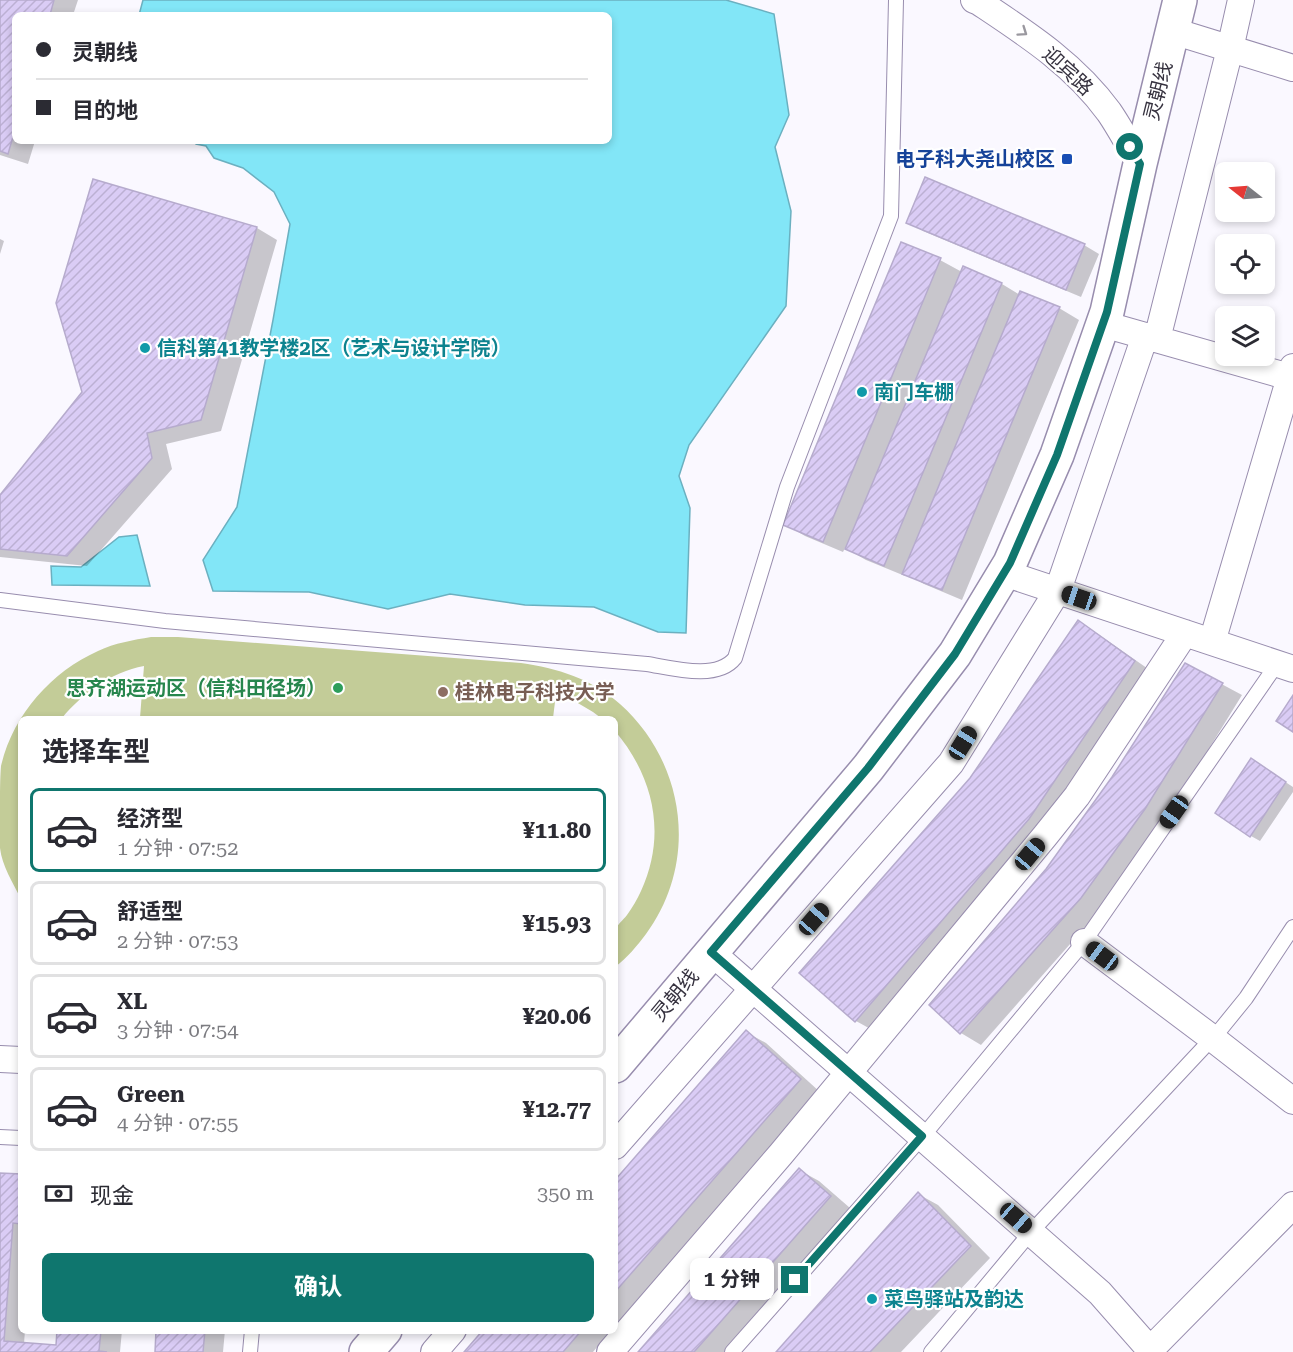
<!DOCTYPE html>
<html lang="zh">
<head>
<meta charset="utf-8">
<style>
	:root { --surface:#fff; --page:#f2f2f3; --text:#2b2b33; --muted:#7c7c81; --line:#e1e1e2; --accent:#0f766e }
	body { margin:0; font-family:"Roboto Serif","Noto Sans SC",serif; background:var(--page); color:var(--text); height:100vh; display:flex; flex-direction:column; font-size:22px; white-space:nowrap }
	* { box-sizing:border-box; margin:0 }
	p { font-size:20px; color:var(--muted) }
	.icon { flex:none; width:33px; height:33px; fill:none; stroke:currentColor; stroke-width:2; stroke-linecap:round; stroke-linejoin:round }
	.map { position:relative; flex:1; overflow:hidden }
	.sheet { position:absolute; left:18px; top:716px; width:600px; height:618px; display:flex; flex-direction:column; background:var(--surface); border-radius:9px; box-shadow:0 3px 9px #0003 }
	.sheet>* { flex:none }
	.hud { position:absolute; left:12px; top:12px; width:600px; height:132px; border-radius:9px; box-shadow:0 3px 9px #0003; display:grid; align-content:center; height:132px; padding:0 24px; background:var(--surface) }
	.needle { width:39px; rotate:287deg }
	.tools { position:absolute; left:1215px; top:162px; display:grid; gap:12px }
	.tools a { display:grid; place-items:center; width:60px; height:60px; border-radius:9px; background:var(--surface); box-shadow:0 3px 9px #0003; font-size:30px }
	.end { position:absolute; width:27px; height:27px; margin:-14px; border:8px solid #0f766e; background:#fff; box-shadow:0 0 0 3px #fff }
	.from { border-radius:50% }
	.bubble { position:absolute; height:42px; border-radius:9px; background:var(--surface); box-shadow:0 3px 9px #0003; font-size:20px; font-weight:700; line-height:42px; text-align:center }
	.car { position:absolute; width:18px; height:36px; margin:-18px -9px; border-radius:8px; box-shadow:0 0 4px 2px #0007; background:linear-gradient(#222 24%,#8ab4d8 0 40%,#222 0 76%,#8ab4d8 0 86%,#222 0) }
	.hud b { display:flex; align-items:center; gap:21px; height:57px; font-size:22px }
	.hud b+b { border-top:2px solid var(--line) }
	.hud i { width:15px; height:15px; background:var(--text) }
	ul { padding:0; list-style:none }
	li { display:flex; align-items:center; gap:18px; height:84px; margin:0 12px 9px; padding:0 12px; border:3px solid var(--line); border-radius:9px }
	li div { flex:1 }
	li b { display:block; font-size:22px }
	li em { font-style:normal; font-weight:700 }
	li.active { border-color:var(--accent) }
	li>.icon { width:54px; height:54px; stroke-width:1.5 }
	h2 { padding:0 24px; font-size:27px; line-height:72px }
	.pay { display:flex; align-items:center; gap:15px; height:66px; padding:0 24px; font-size:22px }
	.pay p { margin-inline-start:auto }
	.button { display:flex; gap:12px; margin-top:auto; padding:12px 24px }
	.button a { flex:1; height:69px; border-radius:9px; background:var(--accent); color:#fff; font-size:24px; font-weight:700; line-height:69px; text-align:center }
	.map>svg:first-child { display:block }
	.green { fill:#c3cc98 }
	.water { fill:#82e6f7; stroke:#6bb0c0; stroke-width:1.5 }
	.shadow { fill:#0003 }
	.building { fill:url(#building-hatch); stroke:#b6abcd; stroke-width:1.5 }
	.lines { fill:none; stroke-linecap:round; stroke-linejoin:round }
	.lane-casing { stroke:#988dae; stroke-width:16 }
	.street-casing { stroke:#988dae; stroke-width:28 }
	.secondary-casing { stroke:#988dae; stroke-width:36 }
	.lane { stroke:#fff; stroke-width:14 }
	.street { stroke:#fff; stroke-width:26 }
	.secondary { stroke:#fff; stroke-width:33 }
	.oneway { stroke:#9a989f }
	.route { stroke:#0f766e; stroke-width:8 }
	.transit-dot { fill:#1a4fb4; stroke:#fff; stroke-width:2 }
	.culture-dot { fill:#0f9aa8; stroke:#fff; stroke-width:2 }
	.leisure-dot { fill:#2e9e5b; stroke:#fff; stroke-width:2 }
	.education-dot { fill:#8d6e63; stroke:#fff; stroke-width:2 }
	.labels { text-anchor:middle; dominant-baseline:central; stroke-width:4.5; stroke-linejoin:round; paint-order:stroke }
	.street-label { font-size:20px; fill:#36323f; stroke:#fff }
	.transit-label { font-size:20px; font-weight:bold; fill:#164399; stroke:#fff; text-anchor:end }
	.culture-label { font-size:20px; font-weight:bold; fill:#0d838f; stroke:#fff; text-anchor:start }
	.leisure-label { font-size:20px; font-weight:bold; fill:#27864d; stroke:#fff; text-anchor:end }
	.education-label { font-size:20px; font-weight:bold; fill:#785e54; stroke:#fff; text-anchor:start }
</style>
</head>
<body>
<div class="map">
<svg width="1293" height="1352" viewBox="0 0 1293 1352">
	<defs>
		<pattern id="building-hatch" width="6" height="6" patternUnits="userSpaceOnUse" patternTransform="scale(1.5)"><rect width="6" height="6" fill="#daccf5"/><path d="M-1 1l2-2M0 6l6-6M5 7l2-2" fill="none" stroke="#bcb0d3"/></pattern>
	</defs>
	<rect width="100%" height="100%" fill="#faf8ff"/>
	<path class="green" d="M 151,637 L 178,637 L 521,663 C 557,668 592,679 620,704 C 686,763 699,862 646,934 C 637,946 627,958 615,967 C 615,960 613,936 615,930 C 617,925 623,920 627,915 C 632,908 637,900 641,891 C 667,835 654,777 615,731 L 615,718 L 601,718 L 593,712 L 571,699 L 556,694 L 553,718 L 140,718 L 144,666 C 111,672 83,693 62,718 L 21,718 L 21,899 C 13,883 2,866 0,848 C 0,835 0,820 0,807 C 0,794 0,778 1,766 C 13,715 51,672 98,651 C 115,643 133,640 151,637 Z"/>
	<path class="water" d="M 143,0 L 726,0 L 774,14 L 789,115 L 775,147 L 791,211 L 786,306 L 689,445 L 679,476 L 690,508 L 686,633 L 658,632 L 594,607 L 525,605 L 450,594 L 388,609 L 309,592 L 213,591 L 203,560 L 237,507 L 273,320 L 290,224 L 274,192 L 243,168 L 214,158 L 206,146 L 196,144 L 194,141 L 609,141 L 609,15 L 139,15 Z
		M 137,535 L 150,586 L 52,585 L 51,566 L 81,567 L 119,537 Z"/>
	<path class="shadow" d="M 0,0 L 78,0 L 73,15 L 15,15 L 15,141 L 35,141 L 28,164 L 0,155 Z
		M 94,181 L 257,228 L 277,240 L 221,431 L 166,444 L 172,469 L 87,566 L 0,557 L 0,497 L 83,393 Z
		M 908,222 L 1084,245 L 1099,254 L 1081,297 L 923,231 Z
		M 0,239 L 4,241 L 0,254 Z
		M 902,244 L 940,260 L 962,272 L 963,268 L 1002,284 L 1020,295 L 1059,308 L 1079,320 L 962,600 L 924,584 L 906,574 L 905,576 L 866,560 L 845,548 L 843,552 L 805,536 L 785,524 Z
		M 1078,622 L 1098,634 L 1154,673 L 1049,830 L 876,1032 L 856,1021 L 971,779 Z
		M 1186,665 L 1242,695 L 1165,820 L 1101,909 L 981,1045 L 961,1033 L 1047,870 L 1114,778 Z
		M 1261,766 L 1293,787 L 1293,792 L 1260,841 L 1251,836 Z
		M 746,1032 L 766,1043 L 820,1092 L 615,1326 L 615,1182 Z
		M 799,1170 L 819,1181 L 850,1208 L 724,1352 L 640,1352 Z
		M 0,1174 L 21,1176 L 21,1330 L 25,1330 L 24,1344 L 58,1347 L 59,1330 L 122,1330 L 120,1352 L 0,1352 Z
		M 918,1194 L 938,1205 L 990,1258 L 901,1352 L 778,1352 Z
		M 158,1330 L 225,1330 L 223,1352 L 156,1352 Z
		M 485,1330 L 611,1330 L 593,1352 L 466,1352 Z"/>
	<path class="building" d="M 0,0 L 54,0 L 50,15 L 15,15 L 15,130 L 8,154 L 0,151 Z
		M 0,0 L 54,0 L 50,15 L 15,15 L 15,130 L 8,154 L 0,151 Z
		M 925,177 L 1085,244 L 1066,290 L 906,223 Z
		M 93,179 L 257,227 L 201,420 L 147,433 L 152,458 L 67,556 L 0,549 L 0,495 L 82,392 L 56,303 Z
		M 901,242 L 941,258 L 823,542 L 783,525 Z
		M 963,266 L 1002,283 L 884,566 L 845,549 Z
		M 1020,291 L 1060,307 L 942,590 L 902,574 Z
		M 1078,620 L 1135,661 L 1029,819 L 855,1022 L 799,973 L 970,778 Z
		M 1185,663 L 1223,683 L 1145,809 L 1081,898 L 960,1034 L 929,1005 L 1046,869 L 1112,777 Z
		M 1293,695 L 1293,732 L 1276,721 Z
		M 1251,758 L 1286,782 L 1250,837 L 1215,813 Z
		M 746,1030 L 801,1079 L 615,1292 L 615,1180 Z
		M 799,1168 L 831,1196 L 694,1352 L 638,1352 Z
		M 0,1173 L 21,1174 L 21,1224 L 13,1223 L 4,1341 L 56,1345 L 57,1330 L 101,1330 L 99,1351 L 107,1352 L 0,1352 Z
		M 918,1192 L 971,1246 L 870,1352 L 776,1352 Z
		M 156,1330 L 205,1330 L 203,1352 L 155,1352 Z
		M 483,1330 L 582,1330 L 563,1352 L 464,1352 Z"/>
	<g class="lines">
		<defs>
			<path id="lane" d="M 0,600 L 165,621 L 647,664 C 672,668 717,681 735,658 L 787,487 L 891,216 L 896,0
				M 0,1137 L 21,1138
				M 250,1352 L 252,1330
				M 732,1352 L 923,1136 L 1084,942 L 1277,664
				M 931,1352 L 1031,1232 L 1220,1030 L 1246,998 L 1293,927"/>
			<path id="street" d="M 974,0 L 979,2 C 1027,34 1074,64 1109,112 C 1120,128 1130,147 1140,164
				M 1173,31 L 1293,68
				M 1103,324 L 1293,378
				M 1157,339 L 1230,49 L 1241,0
				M 1004,573 L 1293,669
				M 1212,642 L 1293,367
				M 1084,942 L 1212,1038 L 1293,1101
				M 711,952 L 1100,1293 L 1152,1352
				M 0,1059 L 21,1060
				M 615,1146 L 951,763 L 1058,590 L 1145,336
				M 1150,1350 L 1293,1205
				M 434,1352 L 453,1330
				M 610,1352 L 781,1154 L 1045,836 L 1077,796 L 1185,633"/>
			<path id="secondary" d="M 615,1066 L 868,768 L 955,654 L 1010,563 L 1057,455 L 1107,312 L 1140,164 L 1180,0
				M 366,1352 L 385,1330"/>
		</defs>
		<use href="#lane" class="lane-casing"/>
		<use href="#street" class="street-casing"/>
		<use href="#secondary" class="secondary-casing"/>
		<use href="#lane" class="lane"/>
		<use href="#street" class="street"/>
		<use href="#secondary" class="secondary"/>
	</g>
	<defs><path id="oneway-chevron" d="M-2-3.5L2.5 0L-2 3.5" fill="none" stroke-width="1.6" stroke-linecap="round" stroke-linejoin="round" transform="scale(1.5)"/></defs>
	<use class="oneway" href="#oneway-chevron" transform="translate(1023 32) rotate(35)"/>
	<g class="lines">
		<path class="route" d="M 795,1280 L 922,1136 L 711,952 L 868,768 L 955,654 L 1010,563 L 1057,455 L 1107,312 L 1140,164 L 1130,147"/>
	</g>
	<rect class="transit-dot" x="1061" y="153" width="12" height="12" rx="3"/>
	<g class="culture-dot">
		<circle cx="145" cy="348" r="6"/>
		<circle cx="862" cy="392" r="6"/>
		<circle cx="872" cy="1299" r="6"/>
	</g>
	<circle class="leisure-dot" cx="338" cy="688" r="6"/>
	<circle class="education-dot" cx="443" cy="692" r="6"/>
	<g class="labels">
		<g class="street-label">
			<text transform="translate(1068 71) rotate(43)">迎宾路</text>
			<text transform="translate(1158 91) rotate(-76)">灵朝线</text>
			<text transform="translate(675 995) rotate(-50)">灵朝线</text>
		</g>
		<g class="transit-label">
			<text x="1055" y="159">电子科大尧山校区</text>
		</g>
		<g class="culture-label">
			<text x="157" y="348">信科第41教学楼2区（艺术与设计学院）</text>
			<text x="874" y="392">南门车棚</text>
			<text x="884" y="1299">菜鸟驿站及韵达</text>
		</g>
		<g class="leisure-label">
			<text x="326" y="688">思齐湖运动区（信科田径场）</text>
		</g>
		<g class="education-label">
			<text x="455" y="692">桂林电子科技大学</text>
		</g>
	</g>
</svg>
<div class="tools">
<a><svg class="needle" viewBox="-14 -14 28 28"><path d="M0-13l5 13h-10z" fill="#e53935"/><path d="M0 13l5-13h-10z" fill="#7c7c81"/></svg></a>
<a><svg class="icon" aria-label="locate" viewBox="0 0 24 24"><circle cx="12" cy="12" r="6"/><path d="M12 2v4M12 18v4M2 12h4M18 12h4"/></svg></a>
<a><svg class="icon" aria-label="layers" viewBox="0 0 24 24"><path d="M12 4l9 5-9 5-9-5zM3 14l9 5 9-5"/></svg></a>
</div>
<i class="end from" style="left:1130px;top:147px"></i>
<i class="end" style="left:795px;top:1280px"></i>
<div class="bubble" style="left:690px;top:1258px;width:84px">1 分钟</div>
<i class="car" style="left:1079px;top:598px;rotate:289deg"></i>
<i class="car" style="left:963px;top:743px;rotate:32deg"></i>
<i class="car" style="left:1174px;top:812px;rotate:215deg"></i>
<i class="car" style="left:1030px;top:854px;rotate:40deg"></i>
<i class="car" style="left:814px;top:919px;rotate:41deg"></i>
<i class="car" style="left:1102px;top:956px;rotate:307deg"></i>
<i class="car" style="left:1016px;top:1218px;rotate:131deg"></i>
<div class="hud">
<b><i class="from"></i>灵朝线</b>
<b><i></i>目的地</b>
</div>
<section class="sheet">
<h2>选择车型</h2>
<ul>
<li class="active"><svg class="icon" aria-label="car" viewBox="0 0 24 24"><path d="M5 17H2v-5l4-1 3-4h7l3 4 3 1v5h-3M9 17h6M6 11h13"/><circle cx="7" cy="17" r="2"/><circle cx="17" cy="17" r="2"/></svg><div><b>经济型</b><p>1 分钟 · 07:52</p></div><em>¥11.80</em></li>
<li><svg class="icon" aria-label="car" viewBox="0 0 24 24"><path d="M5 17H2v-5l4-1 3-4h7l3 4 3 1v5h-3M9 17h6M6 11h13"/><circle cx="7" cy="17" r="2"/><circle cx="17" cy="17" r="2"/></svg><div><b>舒适型</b><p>2 分钟 · 07:53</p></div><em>¥15.93</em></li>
<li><svg class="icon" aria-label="car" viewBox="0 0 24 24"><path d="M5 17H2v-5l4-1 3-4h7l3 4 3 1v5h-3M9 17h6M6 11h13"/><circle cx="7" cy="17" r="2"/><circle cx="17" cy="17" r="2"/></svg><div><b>XL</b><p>3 分钟 · 07:54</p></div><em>¥20.06</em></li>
<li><svg class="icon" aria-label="car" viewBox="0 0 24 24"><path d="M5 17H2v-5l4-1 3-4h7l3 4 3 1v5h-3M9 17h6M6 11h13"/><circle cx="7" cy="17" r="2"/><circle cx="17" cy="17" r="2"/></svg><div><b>Green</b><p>4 分钟 · 07:55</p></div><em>¥12.77</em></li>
</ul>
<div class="pay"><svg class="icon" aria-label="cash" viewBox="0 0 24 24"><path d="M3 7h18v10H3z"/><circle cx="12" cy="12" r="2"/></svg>现金<p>350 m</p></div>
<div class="button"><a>确认</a></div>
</section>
</div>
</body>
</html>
